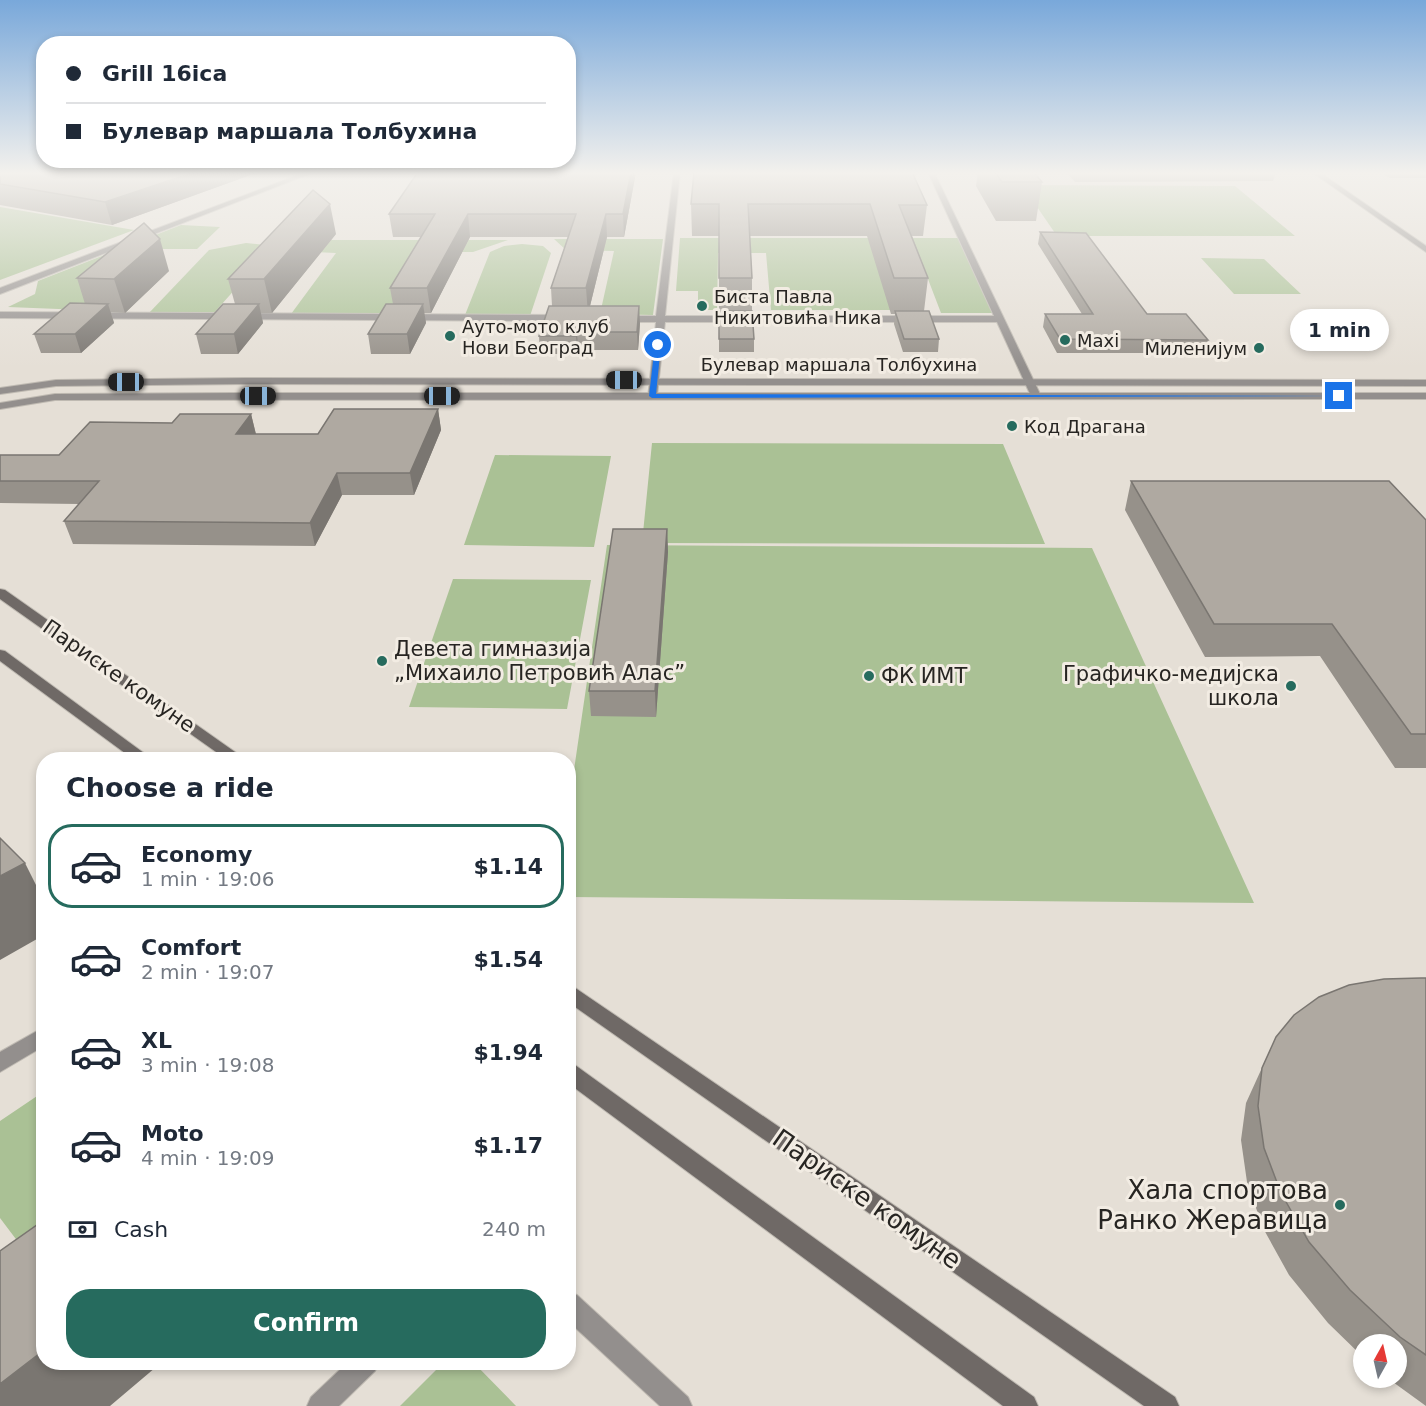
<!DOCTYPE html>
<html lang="en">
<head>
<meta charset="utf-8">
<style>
	:root { --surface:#fff; --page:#f2f2f3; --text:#1f2937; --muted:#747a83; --line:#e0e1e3; --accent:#266b5e }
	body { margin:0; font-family:"DejaVu Sans",sans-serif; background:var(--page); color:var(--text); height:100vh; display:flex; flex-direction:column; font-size:22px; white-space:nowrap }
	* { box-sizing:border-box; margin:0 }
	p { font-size:20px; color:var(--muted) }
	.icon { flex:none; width:33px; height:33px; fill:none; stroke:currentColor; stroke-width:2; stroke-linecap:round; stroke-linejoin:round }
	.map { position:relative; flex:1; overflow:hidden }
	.drawer { position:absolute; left:36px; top:752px; width:540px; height:618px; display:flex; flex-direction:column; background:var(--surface); border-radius:24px; box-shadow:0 3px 9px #0003 }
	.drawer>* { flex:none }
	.hud { position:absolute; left:36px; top:36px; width:540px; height:132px; border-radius:24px; box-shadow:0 3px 9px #0003; display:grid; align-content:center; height:132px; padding:0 30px; background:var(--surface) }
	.needle { width:39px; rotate:8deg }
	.buttons { position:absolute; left:1353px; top:1334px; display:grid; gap:12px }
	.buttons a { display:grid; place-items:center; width:54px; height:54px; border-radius:50%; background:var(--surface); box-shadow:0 3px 9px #0003; font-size:30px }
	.end { position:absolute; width:27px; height:27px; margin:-14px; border:8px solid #1a73e8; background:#fff; box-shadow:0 0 0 3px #fff }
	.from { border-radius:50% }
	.bubble { position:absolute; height:42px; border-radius:21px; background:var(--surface); box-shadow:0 3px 9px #0003; font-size:20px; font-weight:700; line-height:42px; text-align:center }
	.car { position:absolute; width:18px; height:36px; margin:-18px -9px; border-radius:8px; box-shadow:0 0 4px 2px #0007; background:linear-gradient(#222 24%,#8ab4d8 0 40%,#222 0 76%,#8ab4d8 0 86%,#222 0) }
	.hud b { display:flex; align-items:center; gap:21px; height:57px; font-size:22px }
	.hud b+b { border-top:2px solid var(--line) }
	.hud i { width:15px; height:15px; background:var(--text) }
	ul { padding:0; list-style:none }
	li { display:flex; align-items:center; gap:18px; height:84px; margin:0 12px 9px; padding:0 18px; border:3px solid transparent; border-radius:24px }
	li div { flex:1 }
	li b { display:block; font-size:22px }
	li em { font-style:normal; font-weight:700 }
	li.active { border-color:var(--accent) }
	li>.icon { width:54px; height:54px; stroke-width:1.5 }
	h2 { padding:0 30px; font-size:27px; line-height:72px }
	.pay { display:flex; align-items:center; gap:15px; height:66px; padding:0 30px; font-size:22px }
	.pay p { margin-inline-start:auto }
	.action { display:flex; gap:12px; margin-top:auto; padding:12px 30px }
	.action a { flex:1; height:69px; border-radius:24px; background:var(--accent); color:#fff; font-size:24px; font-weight:700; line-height:69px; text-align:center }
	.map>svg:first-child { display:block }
	.green { fill:#aac195 }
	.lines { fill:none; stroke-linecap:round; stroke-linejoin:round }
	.minor-casing { stroke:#bfbab2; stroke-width:2 }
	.tertiary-casing { stroke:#bfbab2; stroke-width:2 }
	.secondary-casing { stroke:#bfbab2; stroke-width:2 }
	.minor { fill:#938f8d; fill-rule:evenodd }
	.tertiary { fill:#938f8d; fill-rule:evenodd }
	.secondary { fill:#6f6966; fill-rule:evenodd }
	.wall { fill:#96918a }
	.shaded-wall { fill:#7a7671 }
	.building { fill:#afa9a1; stroke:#7a7671; stroke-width:1.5 }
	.route { fill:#1a73e8 }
	.poi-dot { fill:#266b5e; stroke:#f2ece3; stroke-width:2 }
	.labels { text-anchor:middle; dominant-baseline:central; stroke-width:6; stroke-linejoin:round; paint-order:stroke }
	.far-poi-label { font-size:18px; fill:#272522; stroke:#f2ece3; text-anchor:start }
	.far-street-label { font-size:18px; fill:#272522; stroke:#f2ece3 }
	.poi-label { font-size:21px; fill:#272522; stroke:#f2ece3; text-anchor:start }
	.street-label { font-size:21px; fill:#272522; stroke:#f2ece3 }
	.near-poi-label { font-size:26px; fill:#272522; stroke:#f2ece3; text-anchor:end }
	.near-street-label { font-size:26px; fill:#272522; stroke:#f2ece3 }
</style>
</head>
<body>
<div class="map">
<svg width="1426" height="1406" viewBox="0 0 1426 1406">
	<rect width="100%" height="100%" fill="#e5dfd6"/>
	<path class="green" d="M 1022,185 L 1235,186 L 1295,236 L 1057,236 Z
		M 0,207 L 134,230 L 0,280 Z
		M 181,225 L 220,227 L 197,249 L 154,249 L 84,310 L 8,307 L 35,294 L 38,281 Z
		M 680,238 L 959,238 L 996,313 L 941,313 L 918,253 L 891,310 L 771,310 L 766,253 L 718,253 L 717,310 L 698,310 L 698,291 L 676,291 Z
		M 554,239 L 663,239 L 653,315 L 600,314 L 614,251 L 566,250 Z
		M 287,240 L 508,240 L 473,252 L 426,252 L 389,314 L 291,314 L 336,253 L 293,251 Z
		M 246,243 L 265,245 L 269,251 L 213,314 L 148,314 L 209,250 Z
		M 522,244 L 543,246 L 551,253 L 530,316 L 465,315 L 490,252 L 504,246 Z
		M 1201,258 L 1264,259 L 1301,294 L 1234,294 Z
		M 652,443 L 1003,444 L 1045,544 L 642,543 Z
		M 495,455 L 611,456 L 594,547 L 464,545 Z
		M 607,545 L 1092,548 L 1254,903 L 569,897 L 569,804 Z
		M 453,579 L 591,580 L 567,709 L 409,707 Z
		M 43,1092 L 43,1275 L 0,1218 L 0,1121 Z
		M 444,1362 L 473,1362 L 516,1406 L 400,1406 Z"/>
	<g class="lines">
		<defs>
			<path id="minor" d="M 306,172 L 314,172 L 0,294 L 0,288 Z
				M 674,172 L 680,172 L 665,316 L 994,316 L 928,172 L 934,172 L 1041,396 L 1036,399 L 1031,396 L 997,322 L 665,322 L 657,396 L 648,398 L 656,322 L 621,322 L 617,319 L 621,316 L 656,316 Z
				M 1312,172 L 1319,172 L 1426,246 L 1426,252 Z
				M 0,312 L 564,315 L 568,318 L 564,321 L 0,318 Z
				M 568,1292 L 577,1295 L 688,1397 L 692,1406 L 660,1406 L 568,1321 Z
				M 348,1362 L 379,1362 L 375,1371 L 339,1406 L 307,1406 L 311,1397 Z"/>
			<path id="tertiary" d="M 245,378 L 1426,380 L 1426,386 L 245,384 L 56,386 L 0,394 L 0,388 L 56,380 Z
				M 234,393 L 1426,393 L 1426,399 L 55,400 L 0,409 L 0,403 L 55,394 Z
				M 44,1027 L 44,1046 L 0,1072 L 0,1052 Z"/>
			<path id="secondary" d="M 0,589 L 5,590 L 245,759 L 226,759 L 0,599 Z
				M 0,650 L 5,651 L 152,759 L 133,759 L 0,661 Z
				M 568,983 L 1175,1397 L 1179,1406 L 1144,1406 L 568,1002 Z
				M 568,1062 L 575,1065 L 1034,1397 L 1038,1406 L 1003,1406 L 568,1083 Z"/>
		</defs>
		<use href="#minor" class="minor-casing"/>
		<use href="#tertiary" class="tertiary-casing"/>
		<use href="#secondary" class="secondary-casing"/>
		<use href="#minor" class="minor"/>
		<use href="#tertiary" class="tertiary"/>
		<use href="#secondary" class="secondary"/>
	</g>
	<path class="wall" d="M 0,172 L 259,172 L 112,225 L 0,205 Z
		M 636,172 L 624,237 L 607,237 L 590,306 L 640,323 L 638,350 L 578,350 L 578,354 L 540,354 L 539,336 L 552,306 L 551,288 L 568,237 L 470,237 L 431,313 L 424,313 L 426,323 L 410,354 L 371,354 L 368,334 L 393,304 L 390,288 L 421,237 L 393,237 L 389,214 Z
		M 694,172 L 916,172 L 915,178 L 927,205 L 923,236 L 912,236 L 928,278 L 924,311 L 939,339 L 938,352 L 903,352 L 894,324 L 895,314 L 891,314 L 867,236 L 750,236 L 752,278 L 752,311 L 754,339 L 754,352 L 719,352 L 719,236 L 692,236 L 691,204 Z
		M 978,172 L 1034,172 L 1042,182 L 1036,221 L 996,221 L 976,186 Z
		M 1066,172 L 1276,172 L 1273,181 L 1075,182 Z
		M 1380,172 L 1426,172 L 1426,178 L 1390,178 Z
		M 1040,232 L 1147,314 L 1208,340 L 1204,353 L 1057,353 L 1043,327 L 1045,314 L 1082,314 L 1038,244 Z
		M 336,234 L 272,313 L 261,313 L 263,323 L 238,354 L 201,354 L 196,334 L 235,304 L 228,279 Z
		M 169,271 L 125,313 L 111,312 L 114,323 L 81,353 L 41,353 L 34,334 L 85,304 L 77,278 Z
		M 438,409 L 441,430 L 414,495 L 342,495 L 315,546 L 73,544 L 64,521 L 79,504 L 0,503 L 0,455 L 59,455 L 172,423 L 251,414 L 256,434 L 318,434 Z
		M 1131,481 L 1426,520 L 1426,768 L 1395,768 L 1320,656 L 1205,657 L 1125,510 Z
		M 667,529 L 668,552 L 656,717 L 591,716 L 589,691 Z
		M 1426,978 L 1426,1406 L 1386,1377 L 1396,1377 L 1396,1344 L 1364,1344 L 1364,1358 L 1328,1323 L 1289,1275 L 1263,1228 L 1247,1182 L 1241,1140 L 1246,1103 L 1276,1037 Z"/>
	<path class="shaded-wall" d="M 195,172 L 259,172 L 112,225 L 105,202 Z
		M 631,172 L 636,172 L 624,237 L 623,214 Z
		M 330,204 L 336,234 L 272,313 L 264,279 Z
		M 468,214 L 470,237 L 431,313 L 427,288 Z
		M 606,214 L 607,237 L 588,314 L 586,288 Z
		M 160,239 L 169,271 L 125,313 L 114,279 Z
		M 108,304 L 114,323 L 81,353 L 75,334 Z
		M 259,304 L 263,323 L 238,354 L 234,334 Z
		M 423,304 L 426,323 L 410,354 L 407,334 Z
		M 639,306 L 640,323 L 638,350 L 637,332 Z
		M 577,332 L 578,350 L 578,354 L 576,336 Z
		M 438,409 L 441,430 L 414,495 L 410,473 Z
		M 251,414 L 256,435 L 236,434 Z
		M 337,473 L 342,495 L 315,546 L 310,523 Z
		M 667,529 L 668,552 L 656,717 L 655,691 Z
		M 25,863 L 44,901 L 44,935 L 0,960 L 0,876 Z
		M 44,1350 L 44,1362 L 162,1362 L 110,1406 L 0,1406 L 0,1384 Z"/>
	<path class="building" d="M 0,172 L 195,172 L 105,202 L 0,184 Z
		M 418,172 L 631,172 L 623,214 L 606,214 L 586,288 L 551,288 L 576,214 L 468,214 L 427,288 L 390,288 L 435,214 L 389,214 Z
		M 694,172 L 912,172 L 927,205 L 899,205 L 928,278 L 894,278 L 870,204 L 748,204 L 752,278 L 719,278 L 719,204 L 691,204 Z
		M 995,172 L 1034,172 L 1042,182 L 1002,182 Z
		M 313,190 L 330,204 L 264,279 L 228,279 Z
		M 144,223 L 160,239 L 114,279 L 77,278 Z
		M 1040,232 L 1086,233 L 1147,314 L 1186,314 L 1208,340 L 1060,339 L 1045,314 L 1093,314 Z
		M 70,303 L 108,304 L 75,334 L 34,334 Z
		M 223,304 L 259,304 L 234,334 L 196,334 Z
		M 386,304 L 423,304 L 407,334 L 368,334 Z
		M 549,306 L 639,306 L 637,332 L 577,332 L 576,336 L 539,336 Z
		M 719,311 L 752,311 L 754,339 L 719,339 Z
		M 895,311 L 929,311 L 939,339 L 904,339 Z
		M 334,409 L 438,409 L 410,473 L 337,473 L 310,523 L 64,521 L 99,481 L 0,481 L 0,455 L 59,455 L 90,422 L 172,423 L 180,414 L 251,414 L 236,434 L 318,434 Z
		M 1131,481 L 1389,481 L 1426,520 L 1426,734 L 1411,734 L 1332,624 L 1214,624 Z
		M 613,529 L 667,529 L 655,691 L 589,691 Z
		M 0,838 L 25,863 L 0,876 Z
		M 1421,978 L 1426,978 L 1426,1355 L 1400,1337 L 1350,1290 L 1309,1242 L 1281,1193 L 1264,1148 L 1258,1106 L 1262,1068 L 1276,1037 L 1294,1015 L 1319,997 L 1349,985 L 1384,979 Z
		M 44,1220 L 44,1350 L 0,1384 L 0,1251 Z"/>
	<linearGradient id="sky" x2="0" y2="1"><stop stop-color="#79a8da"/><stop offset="0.47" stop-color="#f3f1ed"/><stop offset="1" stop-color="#f3f1ed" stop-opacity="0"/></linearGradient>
	<rect width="1426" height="368" fill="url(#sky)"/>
	<path class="route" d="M 655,344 L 661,345 L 656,394 L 1342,396 L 652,398 L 649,396 Z"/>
	<g class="poi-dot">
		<circle cx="702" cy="306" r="6"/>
		<circle cx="450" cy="336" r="6"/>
		<circle cx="1065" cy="340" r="6"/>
		<circle cx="1259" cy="348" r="6"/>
		<circle cx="1012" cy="426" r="6"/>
		<circle cx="382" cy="661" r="6"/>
		<circle cx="869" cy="676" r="6"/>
		<circle cx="1291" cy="686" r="6"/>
		<circle cx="1340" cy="1205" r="6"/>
	</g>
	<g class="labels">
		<g class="far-poi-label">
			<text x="714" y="296">Биста Павла<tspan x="714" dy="21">Никитовића Ника</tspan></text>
			<text x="462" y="326">Ауто-мото клуб<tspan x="462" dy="21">Нови Београд</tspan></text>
			<text x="1077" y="340">Maxi</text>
			<text x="1247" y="348" text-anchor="end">Миленијум</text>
			<text x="1024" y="426">Код Драгана</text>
		</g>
		<g class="far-street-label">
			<text x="839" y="364">Булевар маршала Толбухина</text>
		</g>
		<g class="poi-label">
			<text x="394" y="649">Девета гимназија<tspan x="394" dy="24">„Михаило Петровић Алас”</tspan></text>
			<text x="1279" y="674" text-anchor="end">Графичко-медијска<tspan x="1279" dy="24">школа</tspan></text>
			<text x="881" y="676">ФК ИМТ</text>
		</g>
		<g class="street-label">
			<text transform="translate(119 676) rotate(35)">Париске комуне</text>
		</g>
		<g class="near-poi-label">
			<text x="1328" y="1190">Хала спортова<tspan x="1328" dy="30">Ранко Жеравица</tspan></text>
		</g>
		<g class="near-street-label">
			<text transform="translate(867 1199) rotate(35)">Париске комуне</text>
		</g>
	</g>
</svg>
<div class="buttons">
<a><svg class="needle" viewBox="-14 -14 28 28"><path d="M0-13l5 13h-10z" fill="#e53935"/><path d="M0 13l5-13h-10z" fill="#747a83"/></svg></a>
</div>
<i class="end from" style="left:658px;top:345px"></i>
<i class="end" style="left:1339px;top:396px"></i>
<div class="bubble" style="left:1290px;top:309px;width:99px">1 min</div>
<i class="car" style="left:624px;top:380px;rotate:270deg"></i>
<i class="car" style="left:126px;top:382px;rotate:270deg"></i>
<i class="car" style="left:258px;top:396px;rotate:90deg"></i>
<i class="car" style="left:442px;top:396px;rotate:90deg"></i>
<div class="hud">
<b><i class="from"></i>Grill 16ica</b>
<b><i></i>Булевар маршала Толбухина</b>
</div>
<section class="drawer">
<h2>Choose a ride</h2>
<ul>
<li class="active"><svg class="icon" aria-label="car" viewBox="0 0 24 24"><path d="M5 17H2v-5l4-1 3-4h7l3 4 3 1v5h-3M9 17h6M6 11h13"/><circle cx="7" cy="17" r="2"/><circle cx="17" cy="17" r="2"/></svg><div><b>Economy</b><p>1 min · 19:06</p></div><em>$1.14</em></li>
<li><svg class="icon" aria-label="car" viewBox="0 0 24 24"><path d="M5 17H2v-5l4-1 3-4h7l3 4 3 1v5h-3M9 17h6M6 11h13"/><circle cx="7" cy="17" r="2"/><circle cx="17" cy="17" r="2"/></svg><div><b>Comfort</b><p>2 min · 19:07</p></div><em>$1.54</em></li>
<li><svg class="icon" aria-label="car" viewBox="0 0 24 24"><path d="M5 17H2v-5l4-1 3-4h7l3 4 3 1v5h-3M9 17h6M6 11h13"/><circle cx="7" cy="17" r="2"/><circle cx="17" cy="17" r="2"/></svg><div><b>XL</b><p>3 min · 19:08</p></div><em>$1.94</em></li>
<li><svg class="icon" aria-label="car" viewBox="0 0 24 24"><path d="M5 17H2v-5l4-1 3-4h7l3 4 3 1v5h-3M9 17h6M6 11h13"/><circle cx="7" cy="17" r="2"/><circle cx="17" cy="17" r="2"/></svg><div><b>Moto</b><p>4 min · 19:09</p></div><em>$1.17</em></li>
</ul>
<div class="pay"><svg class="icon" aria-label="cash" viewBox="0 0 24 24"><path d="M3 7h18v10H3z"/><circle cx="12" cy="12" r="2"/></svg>Cash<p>240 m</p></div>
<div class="action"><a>Confirm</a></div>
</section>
</div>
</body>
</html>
